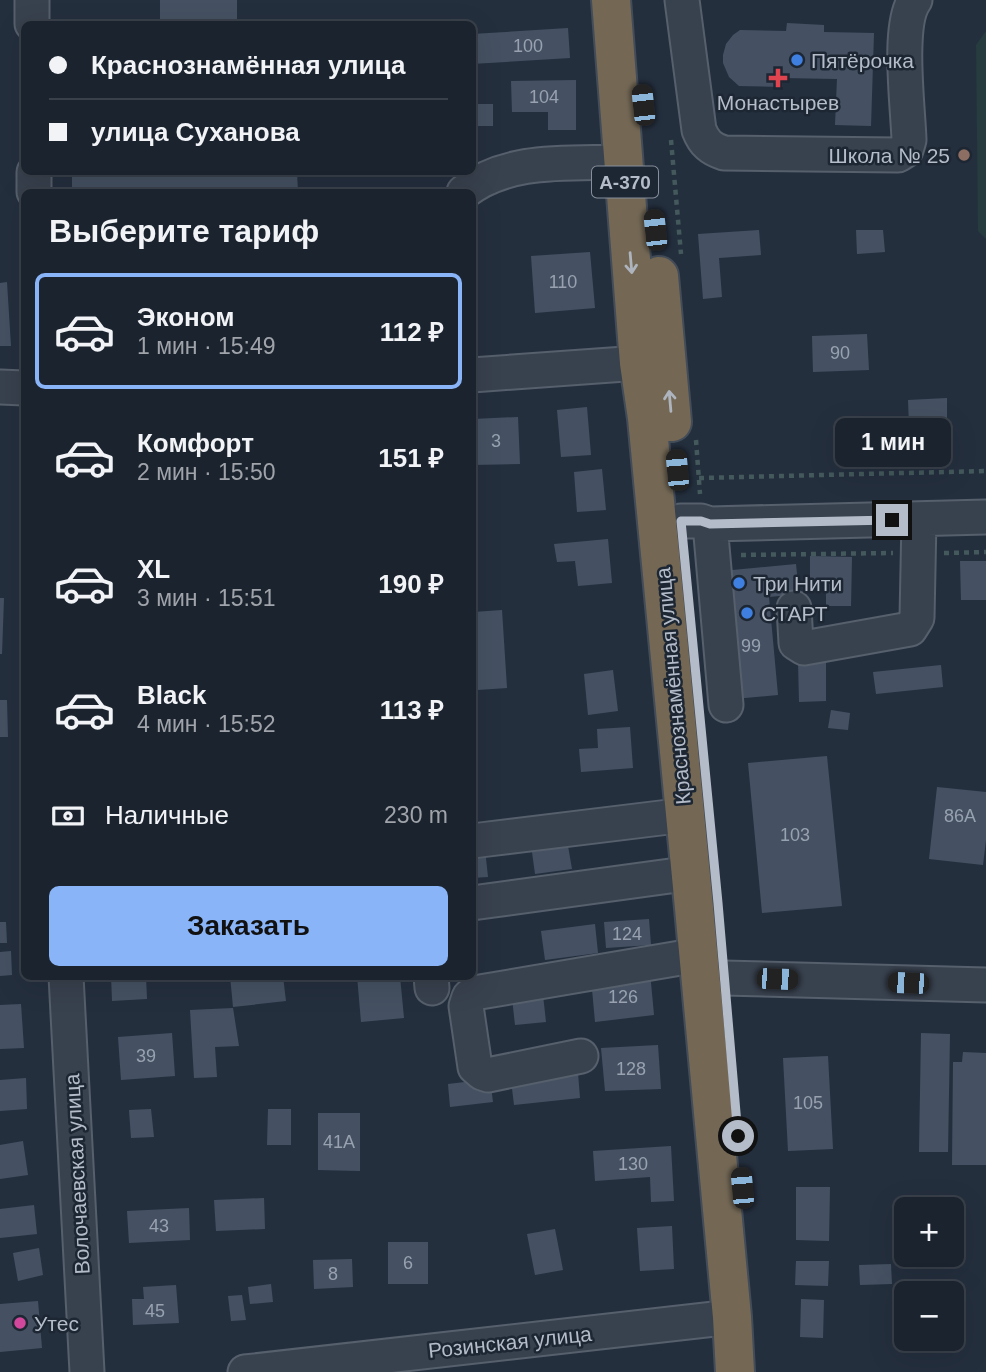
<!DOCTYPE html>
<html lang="ru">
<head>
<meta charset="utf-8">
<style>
	:root { --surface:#1b232e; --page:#242b36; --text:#f1f3f6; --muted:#a0a4aa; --line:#39404a; --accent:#8ab4f8 }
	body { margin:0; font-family:Helvetica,sans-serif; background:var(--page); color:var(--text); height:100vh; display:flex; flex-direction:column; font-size:26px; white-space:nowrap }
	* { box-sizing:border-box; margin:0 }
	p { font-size:23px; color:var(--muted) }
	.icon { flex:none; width:38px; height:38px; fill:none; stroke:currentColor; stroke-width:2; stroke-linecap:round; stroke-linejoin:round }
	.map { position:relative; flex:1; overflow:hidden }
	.details { position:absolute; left:21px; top:189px; width:455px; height:791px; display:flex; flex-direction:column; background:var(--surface); border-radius:10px; box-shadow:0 7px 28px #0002,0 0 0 2px var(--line) }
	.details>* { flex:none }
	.hud { position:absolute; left:21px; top:21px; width:455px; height:154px; border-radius:10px; box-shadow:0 7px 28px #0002,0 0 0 2px var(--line); display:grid; align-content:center; height:154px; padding:0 28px; background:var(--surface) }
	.controls { position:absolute; left:894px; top:1197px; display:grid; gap:14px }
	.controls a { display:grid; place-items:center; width:70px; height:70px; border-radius:10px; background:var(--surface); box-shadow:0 7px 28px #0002,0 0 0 2px var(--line); font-size:35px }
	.end { position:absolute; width:32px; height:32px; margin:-16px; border:9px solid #b4bcc9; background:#111; box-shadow:0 0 0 4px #111 }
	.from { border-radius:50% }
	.bubble { position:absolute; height:49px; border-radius:10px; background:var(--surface); box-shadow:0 7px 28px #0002,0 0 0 2px var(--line); font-size:23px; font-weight:800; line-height:49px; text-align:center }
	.car { position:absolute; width:21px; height:42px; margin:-21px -10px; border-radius:9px; box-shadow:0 0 5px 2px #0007; background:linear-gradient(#222 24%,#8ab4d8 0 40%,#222 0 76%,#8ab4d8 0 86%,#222 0) }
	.hud b { display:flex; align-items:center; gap:24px; height:66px; font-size:26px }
	.hud b+b { border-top:2px solid var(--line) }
	.hud i { width:18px; height:18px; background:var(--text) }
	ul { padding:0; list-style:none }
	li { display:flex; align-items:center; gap:21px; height:116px; margin:0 14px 10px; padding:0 14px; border:4px solid transparent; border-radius:10px }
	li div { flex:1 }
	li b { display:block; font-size:26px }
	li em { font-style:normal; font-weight:800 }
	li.selected { border-color:var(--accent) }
	li>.icon { width:63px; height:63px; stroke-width:1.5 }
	h2 { padding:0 28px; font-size:32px; line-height:84px }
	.pay { display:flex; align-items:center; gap:18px; height:77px; padding:0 28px; font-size:26px }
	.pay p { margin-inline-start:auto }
	.button { display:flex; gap:14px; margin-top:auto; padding:14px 28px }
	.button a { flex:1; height:80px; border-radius:10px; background:var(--accent); color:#111; font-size:28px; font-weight:800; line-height:80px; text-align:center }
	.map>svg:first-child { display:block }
	.green { fill:#263c3f }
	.building { fill:#455162 }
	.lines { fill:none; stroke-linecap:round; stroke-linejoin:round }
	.minor-casing { stroke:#565f6c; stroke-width:37 }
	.highway-casing { stroke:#434c59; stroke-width:42 }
	.path { stroke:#44595c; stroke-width:4.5; stroke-dasharray:5 5; stroke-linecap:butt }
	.minor { stroke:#38414e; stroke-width:33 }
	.highway { stroke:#746855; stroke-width:38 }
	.oneway { stroke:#aeb4bd }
	.route { stroke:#b4bcc9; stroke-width:9 }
	.shop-dot { fill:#3f7fe0; stroke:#1d2633; stroke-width:2.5 }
	.health-dot { fill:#e0444e; stroke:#1d2633; stroke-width:2.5 }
	.education-dot { fill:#8d6e63; stroke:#1d2633; stroke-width:2.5 }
	.hotel-dot { fill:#d1479c; stroke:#1d2633; stroke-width:2.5 }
	.labels { text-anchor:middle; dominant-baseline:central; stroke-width:5; stroke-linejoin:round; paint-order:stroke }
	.number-label { font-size:18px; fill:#98a1af }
	.shield { fill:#1d2633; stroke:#878f9c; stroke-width:2 }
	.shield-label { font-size:19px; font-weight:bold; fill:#b4bcc9 }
	.poi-label { font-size:21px; fill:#b4bcc9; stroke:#1d2633; text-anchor:start }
	.street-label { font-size:21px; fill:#b4bcc9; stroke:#1d2633 }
</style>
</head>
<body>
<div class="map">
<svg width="986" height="1372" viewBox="0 0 986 1372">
	<rect width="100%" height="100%" fill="#242f3e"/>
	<path class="green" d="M 986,31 L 986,239 L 978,231 L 976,45 Z"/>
	<path class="building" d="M 160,0 L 237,0 L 237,24 L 160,24 Z
		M 787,23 L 824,25 L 824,32 L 874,33 L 871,126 L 835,125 L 837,79 L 783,78 L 783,87 L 739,86 L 729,77 L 723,63 L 723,55 L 726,44 L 733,35 L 740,30 L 786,31 Z
		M 568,28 L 570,58 L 472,64 L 472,34 Z
		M 576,80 L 576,130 L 548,130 L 548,112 L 512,112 L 511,81 Z
		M 472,104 L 493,104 L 493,126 L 472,126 Z
		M 72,172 L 297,172 L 298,192 L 72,192 Z
		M 759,230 L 761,255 L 719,258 L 722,297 L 703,299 L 698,234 Z
		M 856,230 L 883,230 L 885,252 L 857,254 Z
		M 590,252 L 595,308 L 535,313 L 531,256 Z
		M 7,282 L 11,346 L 0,346 L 0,283 Z
		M 867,334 L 869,370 L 813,372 L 812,336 Z
		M 947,398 L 947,426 L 909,427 L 908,400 Z
		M 587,407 L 591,455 L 561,457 L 557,410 Z
		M 518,417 L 520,464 L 472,465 L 472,419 Z
		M 602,469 L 606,510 L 577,512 L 574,472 Z
		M 608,539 L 612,583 L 578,586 L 575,561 L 557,562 L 554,544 Z
		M 810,556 L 852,557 L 851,606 L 826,606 L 826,581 L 810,581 Z
		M 960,561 L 986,561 L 986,600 L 961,600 Z
		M 796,564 L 799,594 L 769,597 L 778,695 L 734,699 L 722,571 Z
		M 0,598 L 4,598 L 2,654 L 0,654 Z
		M 502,610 L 507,688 L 478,690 L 473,612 Z
		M 798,661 L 826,661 L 826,701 L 799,702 Z
		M 941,665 L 943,687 L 876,694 L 873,672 Z
		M 613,670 L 618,711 L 588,715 L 584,674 Z
		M 0,700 L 7,700 L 8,737 L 0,737 Z
		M 831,710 L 850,713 L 848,730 L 828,728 Z
		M 630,727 L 633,768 L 581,772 L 579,749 L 598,748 L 597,729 Z
		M 827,756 L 842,906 L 762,913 L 748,763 Z
		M 937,787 L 986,792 L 986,840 L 983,865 L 929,859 Z
		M 568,846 L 572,869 L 535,874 L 532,852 Z
		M 485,849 L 488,877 L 472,878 L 472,850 Z
		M 649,919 L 651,945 L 606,948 L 604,922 Z
		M 0,922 L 6,922 L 7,943 L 0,943 Z
		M 595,924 L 598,953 L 545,960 L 541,931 Z
		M 11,951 L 12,975 L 0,976 L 0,952 Z
		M 650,972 L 654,1015 L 595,1022 L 591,978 Z
		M 111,976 L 146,976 L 147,999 L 112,1001 Z
		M 230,976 L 283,976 L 286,1001 L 233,1007 Z
		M 357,976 L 400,976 L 404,1018 L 361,1022 Z
		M 543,995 L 546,1022 L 515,1025 L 512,998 Z
		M 21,1004 L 24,1048 L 0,1049 L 0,1005 Z
		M 233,1008 L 239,1046 L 215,1047 L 217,1077 L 194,1078 L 190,1010 Z
		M 172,1033 L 175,1076 L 121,1080 L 118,1037 Z
		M 921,1033 L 950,1034 L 948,1152 L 919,1152 Z
		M 658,1045 L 661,1089 L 605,1091 L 601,1048 Z
		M 963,1052 L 986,1053 L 986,1165 L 952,1165 L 953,1062 L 962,1062 Z
		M 828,1056 L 833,1149 L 788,1151 L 783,1058 Z
		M 578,1073 L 580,1098 L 514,1105 L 511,1080 Z
		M 26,1078 L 27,1109 L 0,1111 L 0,1080 Z
		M 490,1079 L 493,1102 L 450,1107 L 448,1084 Z
		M 151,1109 L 154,1137 L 131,1138 L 129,1110 Z
		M 268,1109 L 291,1109 L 291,1145 L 267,1145 Z
		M 318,1113 L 360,1113 L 360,1171 L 318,1170 Z
		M 23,1141 L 28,1175 L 0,1179 L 0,1145 Z
		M 671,1146 L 674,1201 L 651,1202 L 650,1177 L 595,1181 L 593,1151 Z
		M 796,1187 L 830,1187 L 829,1241 L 796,1240 Z
		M 264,1198 L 265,1229 L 216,1231 L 214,1200 Z
		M 34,1205 L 37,1234 L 0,1238 L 0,1209 Z
		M 189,1208 L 190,1240 L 129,1243 L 127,1211 Z
		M 672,1226 L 674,1269 L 640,1271 L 637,1228 Z
		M 555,1229 L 563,1270 L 535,1275 L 527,1234 Z
		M 388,1242 L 428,1242 L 428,1284 L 388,1284 Z
		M 39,1248 L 43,1275 L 18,1281 L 13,1253 Z
		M 352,1259 L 353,1287 L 314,1289 L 313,1260 Z
		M 796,1261 L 829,1261 L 828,1286 L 795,1285 Z
		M 891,1264 L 892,1284 L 860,1285 L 859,1265 Z
		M 271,1284 L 273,1302 L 250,1304 L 248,1287 Z
		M 176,1285 L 179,1323 L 133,1325 L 132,1299 L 144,1299 L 143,1287 Z
		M 242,1295 L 246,1320 L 231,1321 L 228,1296 Z
		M 801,1299 L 824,1300 L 823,1338 L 800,1337 Z
		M 38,1301 L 42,1348 L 0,1352 L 0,1304 Z"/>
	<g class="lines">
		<defs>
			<path id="minor" d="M 32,0 L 32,24
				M 682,0 L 699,130 C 704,143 711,149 724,153 L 898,155 L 906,150 L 909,140 C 908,107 897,24 915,0
				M 34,172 L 34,192
				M 464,192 C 509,157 569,164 623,162
				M 472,375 L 639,363
				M 0,387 L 24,388
				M 681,521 L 701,521 L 710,524 L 986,517
				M 710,524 L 726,705
				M 794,608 L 796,643 L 804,648 L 910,629 L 917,618 L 919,519
				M 472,841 L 685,815
				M 472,903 L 692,873
				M 66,976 L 87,1372
				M 431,976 L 432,988
				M 724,978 L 986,985
				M 581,1056 L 488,1075 L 482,1073 L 475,1067 L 466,1006 L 469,997 L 474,993 L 698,955
				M 245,1372 L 732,1317"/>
			<path id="highway" d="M 611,0 L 639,363 L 647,418 C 677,718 704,1017 732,1317 L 735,1372
				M 659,276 L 672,422"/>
		</defs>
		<use href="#minor" class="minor-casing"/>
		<use href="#highway" class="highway-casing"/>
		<path class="path" d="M 671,140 L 681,254
			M 696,440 L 700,494
			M 699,478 L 986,471
			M 944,553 L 986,552
			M 741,555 L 893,553"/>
		<use href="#minor" class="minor"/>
		<use href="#highway" class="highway"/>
	</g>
	<defs><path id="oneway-shaft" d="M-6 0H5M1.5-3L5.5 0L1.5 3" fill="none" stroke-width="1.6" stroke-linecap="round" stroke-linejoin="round" transform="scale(1.75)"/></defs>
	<g class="oneway">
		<use href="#oneway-shaft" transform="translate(631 263) rotate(85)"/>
		<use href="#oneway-shaft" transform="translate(670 401) rotate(-95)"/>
	</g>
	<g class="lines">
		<path class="route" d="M 738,1136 L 718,903 L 681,521 L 701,521 L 710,524 L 892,520"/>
	</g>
	<g class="shop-dot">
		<circle cx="797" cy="60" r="7"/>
		<circle cx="739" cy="583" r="7"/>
		<circle cx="747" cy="613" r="7"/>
	</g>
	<path class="health-dot" d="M774.5 67.5h7v7h7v7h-7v7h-7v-7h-7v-7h7z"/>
	<circle class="education-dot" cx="964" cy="155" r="7"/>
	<circle class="hotel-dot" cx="20" cy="1323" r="7"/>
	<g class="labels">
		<g class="number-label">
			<text x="528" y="46">100</text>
			<text x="544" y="97">104</text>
			<text x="563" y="282">110</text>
			<text x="840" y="353">90</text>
			<text x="496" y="441">3</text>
			<text x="751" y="646">99</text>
			<text x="960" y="816">86А</text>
			<text x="795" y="835">103</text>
			<text x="627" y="934">124</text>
			<text x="623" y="997">126</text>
			<text x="146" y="1056">39</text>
			<text x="631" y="1069">128</text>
			<text x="808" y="1103">105</text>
			<text x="339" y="1142">41А</text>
			<text x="633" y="1164">130</text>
			<text x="159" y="1226">43</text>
			<text x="408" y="1263">6</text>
			<text x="333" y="1274">8</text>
			<text x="155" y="1311">45</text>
		</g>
		<rect class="shield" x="592" y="166.5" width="66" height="31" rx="5"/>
		<g class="shield-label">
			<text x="625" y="182">А-370</text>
		</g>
		<g class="poi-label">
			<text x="811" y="60">Пятёрочка</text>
			<text x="778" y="102" text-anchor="middle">Монастырев</text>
			<text x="950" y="155" text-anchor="end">Школа № 25</text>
			<text x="753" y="583">Три Нити</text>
			<text x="761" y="613">СТАРТ</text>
			<text x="34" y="1323">Утес</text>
		</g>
		<g class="street-label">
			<text transform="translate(673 686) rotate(-95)">Краснознамённая улица</text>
			<text transform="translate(77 1174) rotate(-93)">Волочаевская улица</text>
			<text transform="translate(510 1342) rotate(-6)">Розинская улица</text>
		</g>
	</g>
</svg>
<div class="controls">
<a>+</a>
<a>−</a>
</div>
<i class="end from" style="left:738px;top:1136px"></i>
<i class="end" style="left:892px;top:520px"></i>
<div class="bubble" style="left:835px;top:418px;width:116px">1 мин</div>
<i class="car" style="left:643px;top:105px;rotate:354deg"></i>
<i class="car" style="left:655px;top:230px;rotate:354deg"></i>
<i class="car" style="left:677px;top:470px;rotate:355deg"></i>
<i class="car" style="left:777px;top:979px;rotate:92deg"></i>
<i class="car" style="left:908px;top:983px;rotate:272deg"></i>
<i class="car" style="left:742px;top:1188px;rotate:355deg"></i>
<div class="hud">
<b><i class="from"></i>Краснознамённая улица</b>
<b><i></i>улица Суханова</b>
</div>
<section class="details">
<h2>Выберите тариф</h2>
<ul>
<li class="selected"><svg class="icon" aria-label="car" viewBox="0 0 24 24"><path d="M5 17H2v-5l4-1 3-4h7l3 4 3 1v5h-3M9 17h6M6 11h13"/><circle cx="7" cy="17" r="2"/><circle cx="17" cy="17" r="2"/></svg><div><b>Эконом</b><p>1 мин · 15:49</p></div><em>112 ₽</em></li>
<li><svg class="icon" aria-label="car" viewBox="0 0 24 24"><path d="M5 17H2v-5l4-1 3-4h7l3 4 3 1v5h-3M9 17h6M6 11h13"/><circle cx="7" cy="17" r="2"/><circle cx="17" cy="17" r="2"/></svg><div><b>Комфорт</b><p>2 мин · 15:50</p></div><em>151 ₽</em></li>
<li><svg class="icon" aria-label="car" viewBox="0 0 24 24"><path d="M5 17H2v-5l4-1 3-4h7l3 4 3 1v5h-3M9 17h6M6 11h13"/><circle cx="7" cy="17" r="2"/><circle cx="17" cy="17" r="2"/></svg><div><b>XL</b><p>3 мин · 15:51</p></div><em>190 ₽</em></li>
<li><svg class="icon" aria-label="car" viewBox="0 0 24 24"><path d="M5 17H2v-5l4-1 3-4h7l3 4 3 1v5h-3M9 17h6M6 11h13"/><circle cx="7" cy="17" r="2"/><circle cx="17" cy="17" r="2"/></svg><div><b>Black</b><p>4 мин · 15:52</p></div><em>113 ₽</em></li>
</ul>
<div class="pay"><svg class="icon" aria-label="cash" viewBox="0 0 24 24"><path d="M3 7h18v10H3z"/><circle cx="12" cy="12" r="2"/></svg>Наличные<p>230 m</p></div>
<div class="button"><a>Заказать</a></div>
</section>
</div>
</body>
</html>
